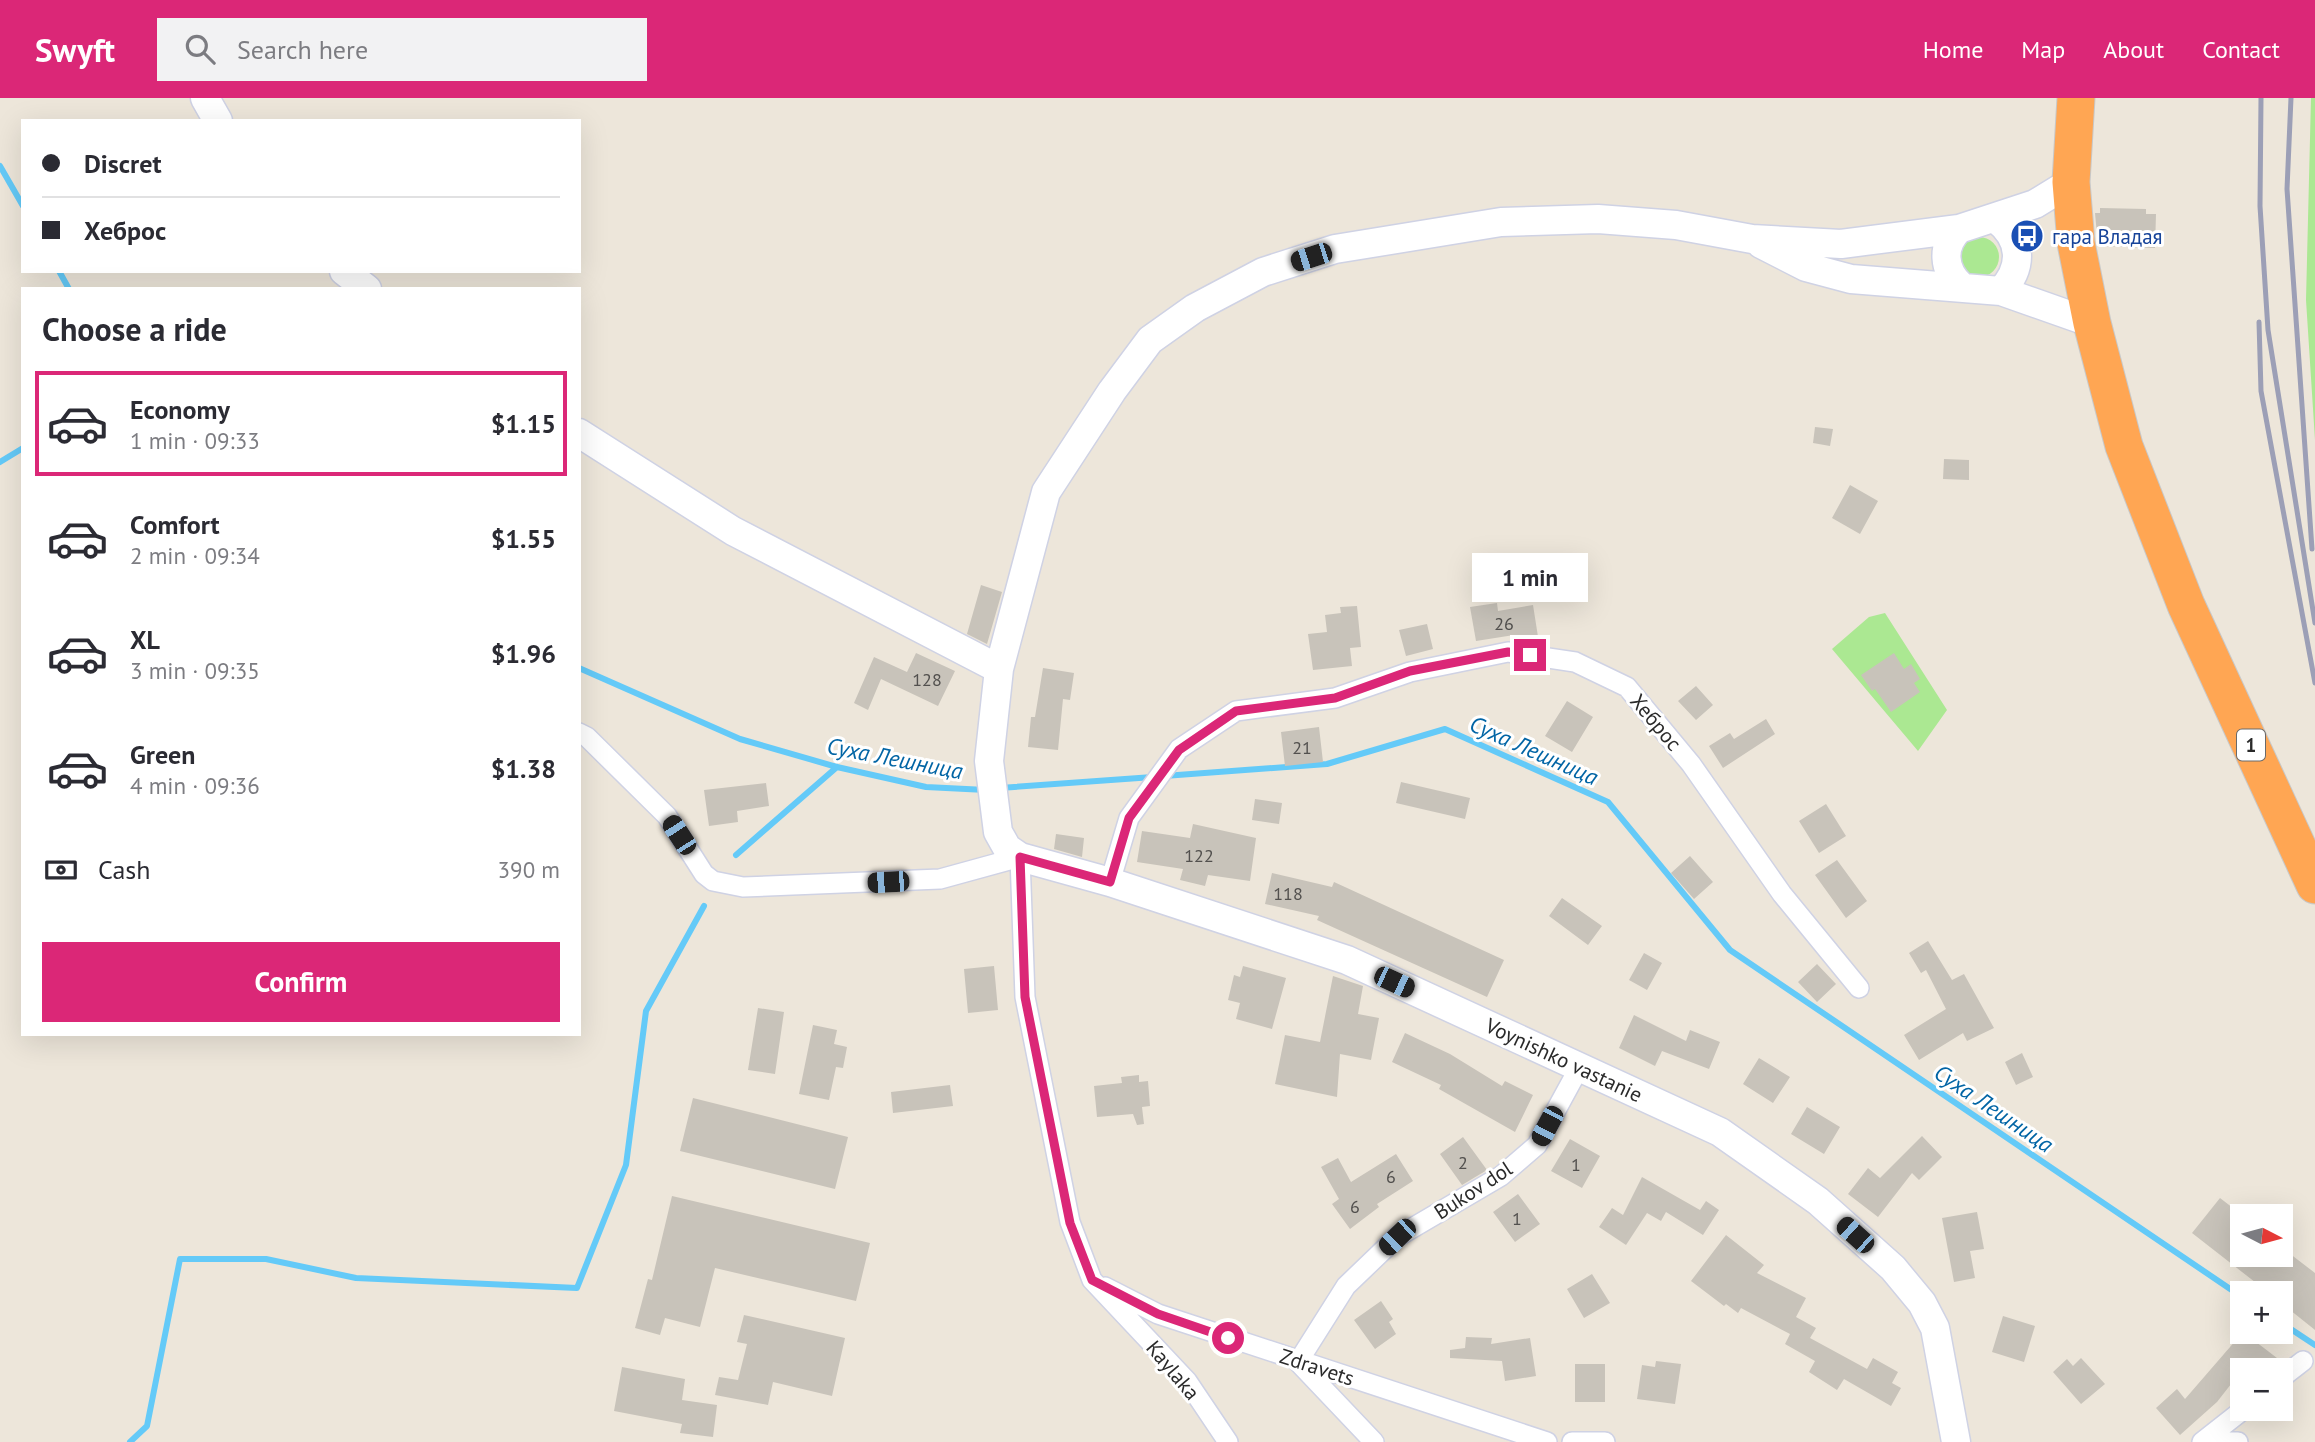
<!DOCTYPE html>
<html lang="en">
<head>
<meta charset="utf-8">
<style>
	:root { --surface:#fff; --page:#f2f2f3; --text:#2b2b33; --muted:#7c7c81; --line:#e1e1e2; --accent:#db2777 }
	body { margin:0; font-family:"PT Sans",sans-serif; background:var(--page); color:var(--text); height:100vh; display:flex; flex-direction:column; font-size:26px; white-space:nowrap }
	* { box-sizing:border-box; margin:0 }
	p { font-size:23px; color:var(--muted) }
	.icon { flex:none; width:38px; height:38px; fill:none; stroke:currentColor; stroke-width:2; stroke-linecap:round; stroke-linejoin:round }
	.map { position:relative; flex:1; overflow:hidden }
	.sheet { position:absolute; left:21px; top:189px; width:560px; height:749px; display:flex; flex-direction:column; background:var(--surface); border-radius:0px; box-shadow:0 7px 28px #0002 }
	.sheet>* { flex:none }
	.hud { position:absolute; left:21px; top:21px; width:560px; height:154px; border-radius:0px; box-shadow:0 7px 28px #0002; display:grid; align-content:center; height:154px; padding:0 21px; background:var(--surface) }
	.needle { width:46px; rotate:96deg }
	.controls { position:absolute; left:2230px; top:1106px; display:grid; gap:14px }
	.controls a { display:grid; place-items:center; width:63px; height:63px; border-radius:0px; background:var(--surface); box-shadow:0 7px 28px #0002; font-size:35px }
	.end { position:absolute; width:32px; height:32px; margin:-16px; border:9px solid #db2777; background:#fff; box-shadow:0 0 0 4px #fff }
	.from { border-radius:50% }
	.bubble { position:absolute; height:49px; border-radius:0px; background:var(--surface); box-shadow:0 7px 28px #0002; font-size:23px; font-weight:600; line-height:49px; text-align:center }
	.car { position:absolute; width:21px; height:42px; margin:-21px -10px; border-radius:9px; box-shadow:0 0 5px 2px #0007; background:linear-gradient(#222 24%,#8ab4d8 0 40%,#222 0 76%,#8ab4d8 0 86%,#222 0) }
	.hud b { display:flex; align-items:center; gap:24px; height:66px; font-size:26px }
	.hud b+b { border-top:2px solid var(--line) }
	.hud i { width:18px; height:18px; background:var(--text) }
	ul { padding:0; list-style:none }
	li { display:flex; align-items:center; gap:21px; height:105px; margin:0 14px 10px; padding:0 7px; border:4px solid transparent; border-radius:0px }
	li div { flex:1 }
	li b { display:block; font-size:26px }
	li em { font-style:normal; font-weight:600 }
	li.on { border-color:var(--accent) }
	li>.icon { width:63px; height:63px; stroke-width:1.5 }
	h2 { padding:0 21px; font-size:32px; line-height:84px }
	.pay { display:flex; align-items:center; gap:18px; height:77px; padding:0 21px; font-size:26px }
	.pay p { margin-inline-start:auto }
	.button { display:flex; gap:14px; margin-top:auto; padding:14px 21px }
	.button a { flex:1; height:80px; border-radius:0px; background:var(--accent); color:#fff; font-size:28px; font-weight:600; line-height:80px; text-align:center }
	header { display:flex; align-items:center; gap:42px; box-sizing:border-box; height:98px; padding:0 35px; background:var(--accent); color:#fff }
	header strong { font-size:33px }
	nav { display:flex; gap:38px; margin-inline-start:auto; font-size:24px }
	.search { width:490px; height:63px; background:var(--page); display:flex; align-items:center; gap:18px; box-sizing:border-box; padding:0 24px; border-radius:0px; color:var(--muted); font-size:26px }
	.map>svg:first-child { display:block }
	.green { fill:#abe892 }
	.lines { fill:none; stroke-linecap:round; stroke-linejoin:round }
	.stream { stroke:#64caf8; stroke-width:6 }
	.building { fill:#c8c3ba }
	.street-casing { stroke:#cfd2e4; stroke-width:22 }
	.secondary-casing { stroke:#cfd2e4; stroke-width:31 }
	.highway-casing { stroke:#c8c8c8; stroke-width:39 }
	.street { stroke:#fff; stroke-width:19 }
	.secondary { stroke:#fff; stroke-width:28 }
	.highway { stroke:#ffa653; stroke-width:37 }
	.rail { stroke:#9c9fb6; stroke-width:5 }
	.route { stroke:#db2777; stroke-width:9 }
	.labels { text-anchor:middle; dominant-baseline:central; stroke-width:6; stroke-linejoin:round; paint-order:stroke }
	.number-label { font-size:18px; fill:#52504e }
	.shield { fill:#fff; stroke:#6a6a6a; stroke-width:2 }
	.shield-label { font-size:19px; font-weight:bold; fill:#2a2a2a }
	.transit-label { font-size:21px; fill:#164399; stroke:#fff; text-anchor:start }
	.street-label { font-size:21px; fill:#2a2a2a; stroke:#fff }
	.water-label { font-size:23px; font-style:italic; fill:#0265a5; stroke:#fff }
</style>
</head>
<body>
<header>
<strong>Swyft</strong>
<div class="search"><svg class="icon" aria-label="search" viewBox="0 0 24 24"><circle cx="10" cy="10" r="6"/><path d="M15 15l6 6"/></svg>Search here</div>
<nav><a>Home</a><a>Map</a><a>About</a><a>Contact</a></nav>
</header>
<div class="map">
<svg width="2315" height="1344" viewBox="0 0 2315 1344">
	<rect width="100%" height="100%" fill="#ede6da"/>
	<path class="green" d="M 2311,0 L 2315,0 L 2315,342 L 2306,202 Z
		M1959 159a20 20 0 1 1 40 0a20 20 0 1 1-40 0Z
		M 1885,515 L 1947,612 L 1918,653 L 1832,551 L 1869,519 Z"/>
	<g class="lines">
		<path class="stream" d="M 0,68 L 23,108
			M 59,173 L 69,191
			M 0,364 L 23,350
			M 579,570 L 740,641 L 837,669 L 926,689 L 986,692
			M 1164,678 L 1327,666 L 1445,631 L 1608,704 L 1730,852 L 2242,1199
			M 1000,690 L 1153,679
			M 736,757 L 837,669
			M 2280,1224 L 2315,1247
			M 130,1344 L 147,1328 L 180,1161 L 266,1161 L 356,1180 L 577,1190 L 626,1067 L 646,913 L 704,808"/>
	</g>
	<path class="building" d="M 2100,110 L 2146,111 L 2146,116 L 2156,116 L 2155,150 L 2098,148 L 2095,115 L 2100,115 Z
		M 1815,329 L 1833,331 L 1830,348 L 1813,345 Z
		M 1944,361 L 1969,362 L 1969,382 L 1943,381 Z
		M 1850,387 L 1878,403 L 1860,436 L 1832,420 Z
		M 981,487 L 1002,494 L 987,546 L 967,536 Z
		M 1497,505 L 1498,513 L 1533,507 L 1539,545 L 1515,543 L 1514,537 L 1476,543 L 1470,509 Z
		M 1357,508 L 1361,549 L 1350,550 L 1352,568 L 1313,572 L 1308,536 L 1327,534 L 1325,517 L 1341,515 L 1340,509 Z
		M 1427,526 L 1433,551 L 1406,558 L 1399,532 Z
		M 916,555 L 955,573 L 938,608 L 881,581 L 868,612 L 854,605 L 874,559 L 907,574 Z
		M 1894,555 L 1904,571 L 1911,566 L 1920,581 L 1914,585 L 1920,594 L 1891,614 L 1875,591 L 1872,593 L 1861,577 Z
		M 1043,570 L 1074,575 L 1070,602 L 1063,601 L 1058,652 L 1028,649 L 1031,619 L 1035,619 Z
		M 1696,588 L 1713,607 L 1696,622 L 1678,603 Z
		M 1567,603 L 1593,619 L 1572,654 L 1545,638 Z
		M 1766,621 L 1775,636 L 1723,670 L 1709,648 L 1730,635 L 1734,641 Z
		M 1319,629 L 1323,664 L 1285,668 L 1281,634 Z
		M 1401,684 L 1470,700 L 1465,721 L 1396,705 Z
		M 766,685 L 769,708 L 737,713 L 738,724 L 709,728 L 704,692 Z
		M 1255,701 L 1282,705 L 1279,726 L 1252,722 Z
		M 1826,706 L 1846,738 L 1819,755 L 1799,723 Z
		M 1193,726 L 1256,740 L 1250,783 L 1208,777 L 1205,788 L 1180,782 L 1183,771 L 1137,764 L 1142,733 L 1190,740 Z
		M 1056,736 L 1084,740 L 1082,759 L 1054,751 Z
		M 1690,758 L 1713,784 L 1694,801 L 1671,775 Z
		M 1837,762 L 1867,803 L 1846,820 L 1815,777 Z
		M 1272,775 L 1332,789 L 1334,784 L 1504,862 L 1487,899 L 1317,822 L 1319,818 L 1265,806 Z
		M 1562,800 L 1602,828 L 1588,847 L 1549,818 Z
		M 1928,843 L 1952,882 L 1964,876 L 1994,930 L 1967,943 L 1963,935 L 1919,962 L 1904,937 L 1946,911 L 1926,872 L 1921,875 L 1909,855 Z
		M 1644,855 L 1662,865 L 1647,892 L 1629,882 Z
		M 1817,866 L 1836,886 L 1817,904 L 1798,884 Z
		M 994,868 L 998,912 L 968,915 L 964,871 Z
		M 1243,868 L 1286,880 L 1272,931 L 1236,921 L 1240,905 L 1228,902 L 1234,877 L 1240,879 Z
		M 1333,878 L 1363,888 L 1358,916 L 1379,920 L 1371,962 L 1340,956 L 1337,999 L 1275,986 L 1285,937 L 1320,944 Z
		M 758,910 L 784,914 L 775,976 L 748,972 Z
		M 1634,917 L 1686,943 L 1690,932 L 1720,944 L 1709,971 L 1662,953 L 1655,968 L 1619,950 Z
		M 813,927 L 837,932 L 834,946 L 847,949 L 843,970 L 836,969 L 829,1002 L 799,996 Z
		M 1405,935 L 1450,956 L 1502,988 L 1505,983 L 1533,997 L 1515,1034 L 1439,991 L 1441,987 L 1392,964 Z
		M 2022,955 L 2033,979 L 2016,987 L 2005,964 Z
		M 1759,960 L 1790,979 L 1773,1005 L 1743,986 Z
		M 1139,977 L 1139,984 L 1148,983 L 1150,1008 L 1142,1009 L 1144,1026 L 1137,1027 L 1133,1016 L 1097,1019 L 1094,988 L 1122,985 L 1121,979 Z
		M 950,987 L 953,1008 L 893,1015 L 891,994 Z
		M 693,1000 L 848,1039 L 835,1091 L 680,1053 Z
		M 1807,1009 L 1840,1029 L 1824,1056 L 1791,1036 Z
		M 1922,1038 L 1942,1059 L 1919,1082 L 1912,1075 L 1878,1119 L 1848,1096 L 1868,1070 L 1880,1080 Z
		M 1463,1039 L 1487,1072 L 1462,1087 L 1440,1056 Z
		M 1570,1041 L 1600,1058 L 1582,1090 L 1551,1073 Z
		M 1396,1056 L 1413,1083 L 1377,1106 L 1379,1109 L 1350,1131 L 1332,1106 L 1339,1101 L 1321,1069 L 1338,1060 L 1351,1084 Z
		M 1642,1079 L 1700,1112 L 1706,1103 L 1719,1112 L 1703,1137 L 1666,1114 L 1661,1123 L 1647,1115 L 1626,1147 L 1599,1129 L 1612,1110 L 1623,1117 Z
		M 1518,1096 L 1540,1126 L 1515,1144 L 1493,1114 Z
		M 672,1098 L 870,1145 L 856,1203 L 715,1170 L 700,1229 L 665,1220 L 660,1237 L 635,1230 L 648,1181 L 652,1182 Z
		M 2220,1100 L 2242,1117 L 2242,1157 L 2280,1157 L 2280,1148 L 2315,1175 L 2315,1232 L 2280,1204 L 2280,1195 L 2269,1195 L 2192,1135 Z
		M 1977,1114 L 1984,1151 L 1970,1153 L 1975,1180 L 1954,1184 L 1942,1120 Z
		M 1726,1137 L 1764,1167 L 1757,1175 L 1806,1200 L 1796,1219 L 1816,1230 L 1810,1240 L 1867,1271 L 1873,1260 L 1898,1274 L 1892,1285 L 1901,1290 L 1891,1308 L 1844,1281 L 1837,1292 L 1809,1274 L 1815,1263 L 1785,1246 L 1790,1236 L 1741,1210 L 1738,1215 L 1726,1206 L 1724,1208 L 1691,1183 Z
		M 1592,1176 L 1610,1205 L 1584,1220 L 1567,1191 Z
		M 1381,1203 L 1393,1221 L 1389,1224 L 1396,1236 L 1375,1251 L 1354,1222 Z
		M 744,1217 L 845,1240 L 832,1298 L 773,1284 L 768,1307 L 715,1297 L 719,1279 L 738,1282 L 747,1246 L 737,1244 Z
		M 2003,1218 L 2035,1228 L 2024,1264 L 1992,1254 Z
		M 2243,1234 L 2277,1260 L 2267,1272 L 2242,1272 L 2217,1304 L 2180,1337 L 2156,1310 L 2177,1291 L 2185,1301 Z
		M 1466,1239 L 1492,1240 L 1491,1246 L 1530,1240 L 1536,1278 L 1505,1283 L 1502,1263 L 1450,1260 L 1450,1252 L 1465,1250 Z
		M 2081,1260 L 2105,1286 L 2081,1306 L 2053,1274 L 2067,1261 L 2073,1268 Z
		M 1656,1263 L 1681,1266 L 1675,1306 L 1637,1301 L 1642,1267 L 1655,1269 Z
		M 1575,1266 L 1605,1266 L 1605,1304 L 1575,1304 Z
		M 622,1269 L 685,1281 L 682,1302 L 717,1307 L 713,1339 L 680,1335 L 682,1326 L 614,1313 Z"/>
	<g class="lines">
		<defs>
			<path id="street" d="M 579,635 L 587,639 L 667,718 L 704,776 L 713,783 L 743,789 L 940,781 L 1020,759 L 1025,899 L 1070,1124 L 1092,1182 L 1187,1283 L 1228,1344
				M 1110,784 L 1129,720 L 1179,651 L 1236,613 L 1335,600 L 1410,574 L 1508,554 L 1575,564 L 1627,589 L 1691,666 L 1782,796 L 1859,890
				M 1105,1189 L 1158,1216 L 1547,1344
				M 2280,1281 L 2303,1263
				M 1374,1344 L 1298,1264 L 1346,1188 L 1397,1139 L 1501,1078 L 1537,1047 L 1579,970
				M 1572,1344 L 1605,1344
				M 2202,1344 L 2244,1311
				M 2202,1344 L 2238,1344"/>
			<path id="secondary" d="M 205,0 L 218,23
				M 1996,121 C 2022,141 2024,169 2001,193
				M 1959,131 C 1941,148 1943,172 1961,188
				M 1761,146 L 1806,169 L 1851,181 L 2001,193 L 2092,225
				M 344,173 L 367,191
				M 579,335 L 733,433 L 999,571
				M 1956,1344 L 1935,1230 L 1922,1205 L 1893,1170 L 1818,1103 L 1720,1034 L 1347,862 L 1110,784 L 1020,759 L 1007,750 L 998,734 L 989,663 L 999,571 L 1046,394 L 1112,293 L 1150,242 L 1195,210 L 1263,174 L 1335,151 L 1501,124 L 1598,121 L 1676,127 L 1752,141 L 1841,146 L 1959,131 L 2035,106 L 2071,84"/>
			<path id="highway" d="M 2076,0 L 2071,84 L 2076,145 L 2092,225 L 2124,348 L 2186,507 L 2315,787"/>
		</defs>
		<use href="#street" class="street-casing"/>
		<use href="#secondary" class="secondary-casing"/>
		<use href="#highway" class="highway-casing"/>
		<use href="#street" class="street"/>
		<use href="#secondary" class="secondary"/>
		<use href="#highway" class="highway"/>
		<path class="rail" d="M 2261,0 L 2260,108 L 2268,232 L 2315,525
			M 2291,0 L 2287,91 L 2312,451
			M 2259,224 L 2261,293 L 2315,585"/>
	</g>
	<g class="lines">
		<path class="route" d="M 1228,1240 L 1158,1216 L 1092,1182 L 1070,1125 L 1025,899 L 1020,759 L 1110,784 L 1129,720 L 1179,652 L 1236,613 L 1335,600 L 1410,573 L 1508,554 L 1530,557"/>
	</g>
	<defs>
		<symbol id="bus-disc" viewBox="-11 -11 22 22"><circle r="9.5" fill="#1a4fb4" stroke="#fff"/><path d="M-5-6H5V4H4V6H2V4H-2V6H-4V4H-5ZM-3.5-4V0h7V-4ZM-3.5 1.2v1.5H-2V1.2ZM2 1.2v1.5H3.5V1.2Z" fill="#fff"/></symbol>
	</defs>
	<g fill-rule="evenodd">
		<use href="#bus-disc" x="2008" y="119" width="38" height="38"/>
	</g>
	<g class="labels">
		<g class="number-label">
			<text x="1504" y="525">26</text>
			<text x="927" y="581">128</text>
			<text x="1302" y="649">21</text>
			<text x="1199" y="757">122</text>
			<text x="1288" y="795">118</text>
			<text x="1463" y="1064">2</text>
			<text x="1576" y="1066">1</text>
			<text x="1391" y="1078">6</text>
			<text x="1355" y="1108">6</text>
			<text x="1517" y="1120">1</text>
		</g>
		<rect class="shield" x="2237" y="631.5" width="28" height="31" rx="5"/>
		<g class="shield-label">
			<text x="2251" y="647">1</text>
		</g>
		<g class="transit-label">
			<text x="2052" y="138">гара Владая</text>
		</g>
		<g class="street-label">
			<text transform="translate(1656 624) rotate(50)">Хеброс</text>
			<text transform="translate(1564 962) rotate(25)">Voynishko vastanie</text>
			<text transform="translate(1473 1092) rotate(-33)">Bukov dol</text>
			<text transform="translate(1317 1269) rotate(18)">Zdravets</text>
			<text transform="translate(1173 1272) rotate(50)">Kaylaka</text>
		</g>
		<g class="water-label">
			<text transform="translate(1534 652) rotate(24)">Суха Лешница</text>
			<text transform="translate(895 660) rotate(11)">Суха Лешница</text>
			<text transform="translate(1994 1010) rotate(34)">Суха Лешница</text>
		</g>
	</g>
</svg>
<div class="controls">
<a><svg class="needle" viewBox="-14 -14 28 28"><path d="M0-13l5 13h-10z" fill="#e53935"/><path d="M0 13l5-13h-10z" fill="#7c7c81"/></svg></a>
<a>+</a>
<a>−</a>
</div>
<i class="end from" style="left:1228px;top:1240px"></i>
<i class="end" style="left:1530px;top:557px"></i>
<div class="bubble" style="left:1472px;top:455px;width:116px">1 min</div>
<i class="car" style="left:1311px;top:159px;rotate:252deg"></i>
<i class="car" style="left:679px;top:737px;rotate:327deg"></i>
<i class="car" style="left:888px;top:784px;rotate:267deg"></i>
<i class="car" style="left:1394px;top:884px;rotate:115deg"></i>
<i class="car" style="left:1547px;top:1028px;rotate:208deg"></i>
<i class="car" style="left:1855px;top:1137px;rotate:312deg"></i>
<i class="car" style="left:1397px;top:1139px;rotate:226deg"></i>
<div class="hud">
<b><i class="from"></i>Discret</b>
<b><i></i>Хеброс</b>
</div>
<section class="sheet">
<h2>Choose a ride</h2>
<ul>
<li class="on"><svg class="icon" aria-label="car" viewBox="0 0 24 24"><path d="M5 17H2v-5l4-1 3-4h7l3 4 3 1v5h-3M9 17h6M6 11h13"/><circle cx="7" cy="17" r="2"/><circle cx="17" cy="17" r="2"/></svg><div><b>Economy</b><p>1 min · 09:33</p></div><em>$1.15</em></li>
<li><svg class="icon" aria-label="car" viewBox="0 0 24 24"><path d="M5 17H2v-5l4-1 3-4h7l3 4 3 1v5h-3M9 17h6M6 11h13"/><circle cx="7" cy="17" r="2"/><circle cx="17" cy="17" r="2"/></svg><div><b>Comfort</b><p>2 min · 09:34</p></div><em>$1.55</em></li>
<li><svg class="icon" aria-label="car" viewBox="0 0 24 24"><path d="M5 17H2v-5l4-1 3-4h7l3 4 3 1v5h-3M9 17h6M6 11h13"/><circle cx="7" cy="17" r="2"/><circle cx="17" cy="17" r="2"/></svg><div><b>XL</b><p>3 min · 09:35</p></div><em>$1.96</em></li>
<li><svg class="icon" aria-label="car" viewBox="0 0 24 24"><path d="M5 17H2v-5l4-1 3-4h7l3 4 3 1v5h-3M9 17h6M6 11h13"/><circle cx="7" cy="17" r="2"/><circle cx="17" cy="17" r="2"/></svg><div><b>Green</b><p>4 min · 09:36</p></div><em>$1.38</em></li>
</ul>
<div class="pay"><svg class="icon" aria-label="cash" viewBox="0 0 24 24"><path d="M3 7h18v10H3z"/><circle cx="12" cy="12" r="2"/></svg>Cash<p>390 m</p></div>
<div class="button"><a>Confirm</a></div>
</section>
</div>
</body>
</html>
